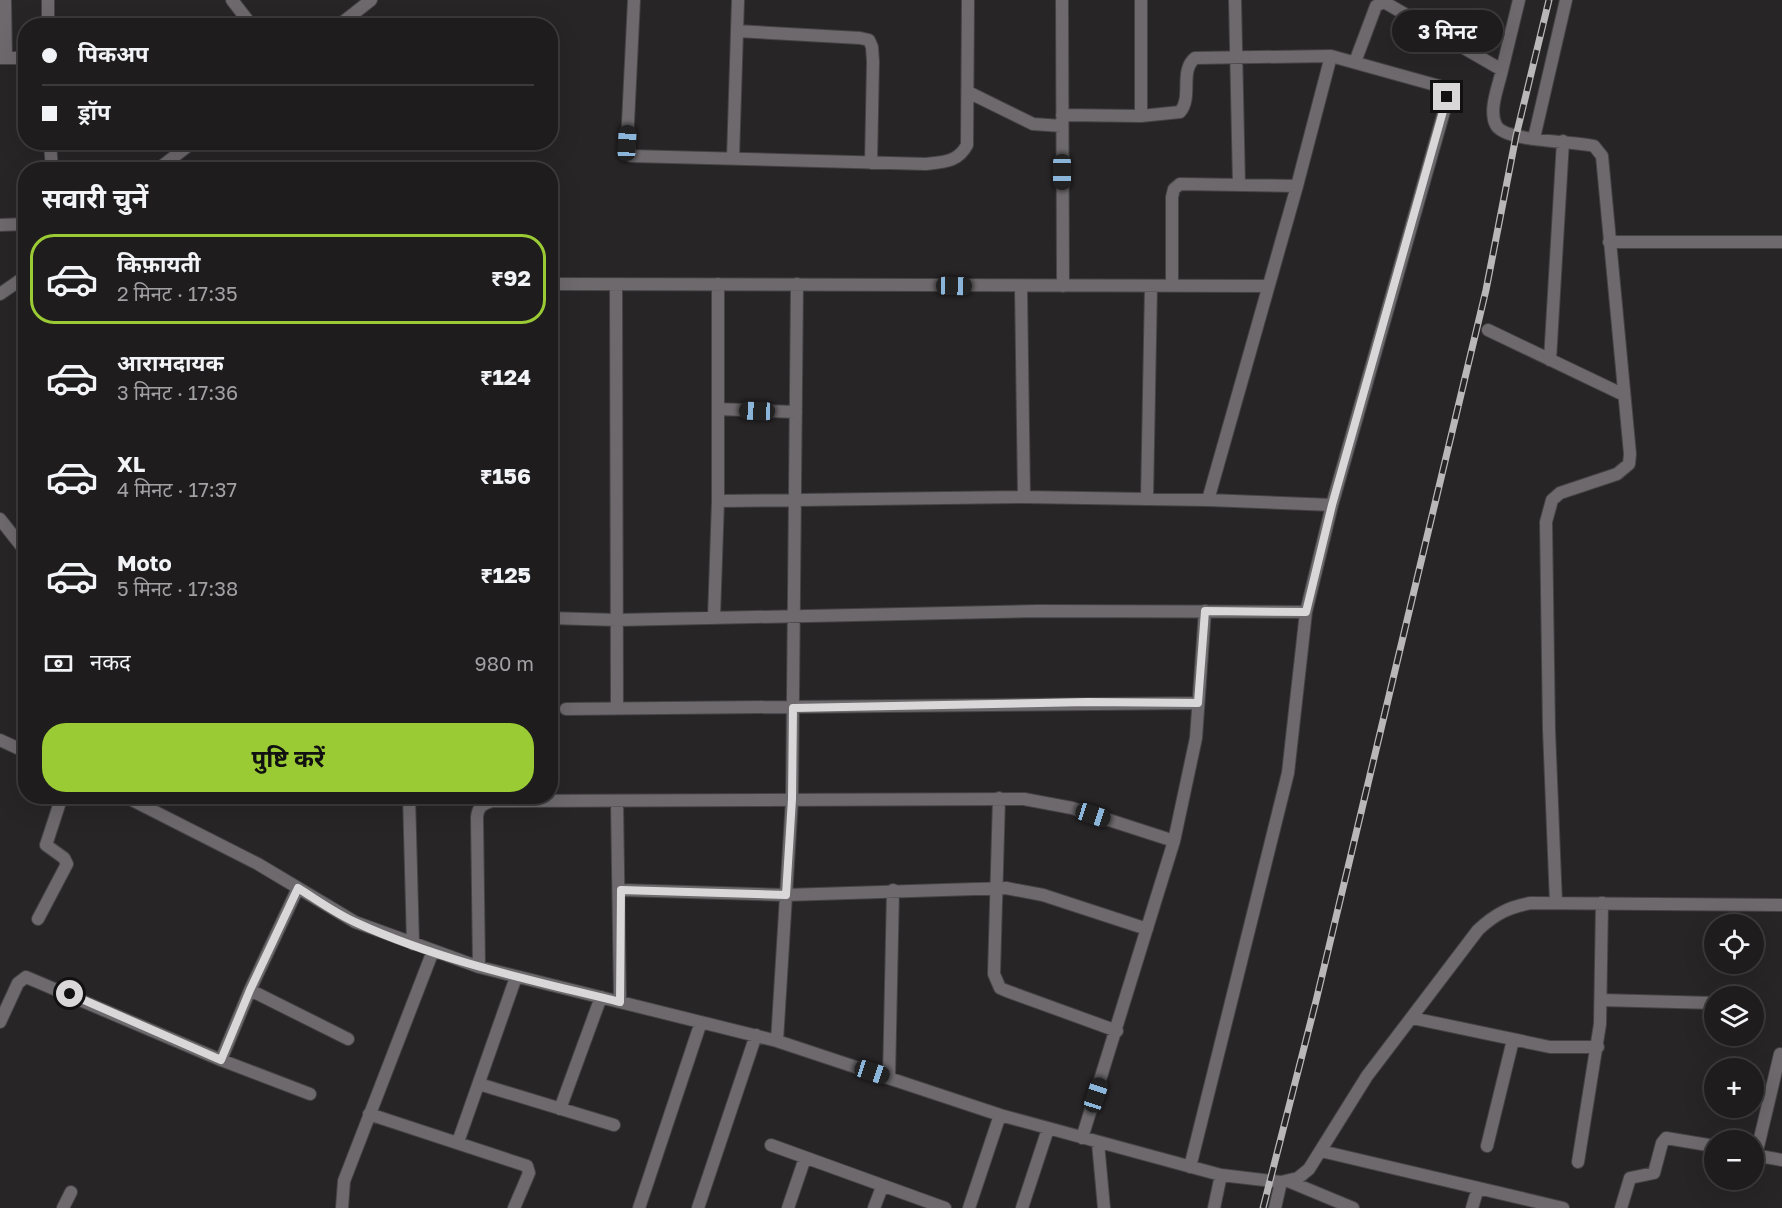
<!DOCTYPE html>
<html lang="hi">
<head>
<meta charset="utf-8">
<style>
	:root { --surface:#1e1c1d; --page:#262526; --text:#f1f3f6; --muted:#a1a1a4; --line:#3c3a3b; --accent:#9acb34 }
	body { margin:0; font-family:"Golos Text","Noto Sans Devanagari",sans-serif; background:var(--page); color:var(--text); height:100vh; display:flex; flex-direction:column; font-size:22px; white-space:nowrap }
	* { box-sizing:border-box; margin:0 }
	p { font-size:20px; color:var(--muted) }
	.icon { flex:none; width:33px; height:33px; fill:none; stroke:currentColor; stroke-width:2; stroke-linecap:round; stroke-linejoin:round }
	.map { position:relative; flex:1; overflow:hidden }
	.drawer { position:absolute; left:18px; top:162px; width:540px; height:642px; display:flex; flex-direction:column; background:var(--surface); border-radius:24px; box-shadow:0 6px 24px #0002,0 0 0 2px var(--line) }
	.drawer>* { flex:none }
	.banner { position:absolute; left:18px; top:18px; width:540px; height:132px; border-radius:24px; box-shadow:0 6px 24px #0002,0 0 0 2px var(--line); display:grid; align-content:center; height:132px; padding:0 24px; background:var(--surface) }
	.tools { position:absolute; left:1704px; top:914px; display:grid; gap:12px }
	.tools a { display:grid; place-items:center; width:60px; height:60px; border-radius:50%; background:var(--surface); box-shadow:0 6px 24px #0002,0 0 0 2px var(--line); font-size:30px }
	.end { position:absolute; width:27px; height:27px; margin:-14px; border:8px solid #d9d7d8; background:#111; box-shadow:0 0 0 3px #111 }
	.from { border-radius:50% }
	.bubble { position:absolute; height:42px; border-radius:21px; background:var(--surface); box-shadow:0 6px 24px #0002,0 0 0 2px var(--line); font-size:20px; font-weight:700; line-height:42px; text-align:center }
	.car { position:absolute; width:18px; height:36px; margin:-18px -9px; border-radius:8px; box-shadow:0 0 4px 2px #0007; background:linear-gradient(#222 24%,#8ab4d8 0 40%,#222 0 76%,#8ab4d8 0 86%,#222 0) }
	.banner b { display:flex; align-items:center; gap:21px; height:57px; font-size:22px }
	.banner b+b { border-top:2px solid var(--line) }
	.banner i { width:15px; height:15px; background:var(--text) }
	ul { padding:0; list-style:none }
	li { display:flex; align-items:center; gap:18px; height:90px; margin:0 12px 9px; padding:0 12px; border:3px solid transparent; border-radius:24px }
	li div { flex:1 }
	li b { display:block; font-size:22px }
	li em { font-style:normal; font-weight:700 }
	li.on { border-color:var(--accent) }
	li>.icon { width:54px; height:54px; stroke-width:1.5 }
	h2 { padding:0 24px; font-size:27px; line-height:72px }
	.pay { display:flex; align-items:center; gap:15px; height:66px; padding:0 24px; font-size:22px }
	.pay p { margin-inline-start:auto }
	.cta { display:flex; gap:12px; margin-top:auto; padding:12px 24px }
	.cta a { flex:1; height:69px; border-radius:24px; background:var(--accent); color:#111; font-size:24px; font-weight:700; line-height:69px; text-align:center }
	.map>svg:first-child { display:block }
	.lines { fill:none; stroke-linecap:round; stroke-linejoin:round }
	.street-casing { stroke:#454244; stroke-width:14 }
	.street { stroke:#6d696c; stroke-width:12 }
	.rail-casing { stroke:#bab7b9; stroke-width:7 }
	.rail { stroke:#282527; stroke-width:4.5; stroke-dasharray:14; stroke-linecap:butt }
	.route { stroke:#d9d7d8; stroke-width:8 }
</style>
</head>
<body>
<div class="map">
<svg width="1782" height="1208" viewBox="0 0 1782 1208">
	<rect width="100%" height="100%" fill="#282527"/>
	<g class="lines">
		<defs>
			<path id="street" d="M 5,0 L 6,58
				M 232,0 L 252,26
				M 634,0 L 627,143 L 631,156 L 926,164 C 944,162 958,162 967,145 L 968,0
				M 1062,0 L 1063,286
				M 1235,0 L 1239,185
				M 48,26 L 48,0
				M 338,26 L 371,0
				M 737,31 L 860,38 L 869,40 L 872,47 L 873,62 L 871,163
				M 0,58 L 26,58
				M 1355,62 L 1376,6 L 1384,2 L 1502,70 C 1499,85 1488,110 1496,125 C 1504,142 1575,141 1594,146 L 1602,156 L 1630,454 L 1629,464 L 1617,474 L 1560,493 L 1552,500 L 1546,522 L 1549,730 L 1556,903
				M 1502,70 L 1519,0
				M 968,92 L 1033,124 L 1062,126
				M 1062,115 L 1141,116 L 1141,0
				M 1141,116 L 1180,112 C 1193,97 1179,71 1195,58 L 1331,56
				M 1534,138 L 1566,0
				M 50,142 L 52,170
				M 733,158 L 738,0
				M 157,170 L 193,142
				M 0,225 L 26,224
				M 1609,242 L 1782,242
				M 550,284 L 1267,286
				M 616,285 L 617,708
				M 1172,285 L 1172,197 L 1174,189 L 1180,184 L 1297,186
				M 1021,287 L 1024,497
				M 0,294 L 26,276
				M 1488,330 L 1624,395
				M 1550,360 L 1563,141
				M 718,409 L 796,412
				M 1147,499 L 1151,286
				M 718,501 L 1024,497 L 1208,500 L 1332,505
				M 0,519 L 26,552
				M 714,617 L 718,501 L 718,284
				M 550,618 L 617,620 L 1037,611 L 1306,612
				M 566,709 L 1198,703
				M 0,740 L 26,752
				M 124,796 L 258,864 L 355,922 L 479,967 L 777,1041 L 1000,1115 L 1221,1175 L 1281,1182 L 1298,1178 L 1309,1169 L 1367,1076 L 1478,930 C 1495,914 1509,907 1531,903 L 1782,905
				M 409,796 L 413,944
				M 999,798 L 994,974 L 1000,988 L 1007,991 L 1117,1031
				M 617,802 L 620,1001
				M 621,890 L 786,895 L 1006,888 L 1043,895 L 1147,929
				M 38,919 L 67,864 L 64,858 L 46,845 L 62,796
				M 479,967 L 477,817 C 478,807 482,804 492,801 L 1024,799 L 1072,808 L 1174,841
				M 250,990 L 348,1039
				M 1601,1000 L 1714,1003
				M 1412,1018 L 1550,1047 L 1598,1047
				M 0,1022 L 18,983 L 26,977 L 221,1060 L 310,1094
				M 777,1041 L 792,799 L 797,284
				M 221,1060 L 250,990 L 298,888
				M 889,1078 L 893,890
				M 479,1084 L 614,1125
				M 560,1109 L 601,997
				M 369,1114 L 527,1166 L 529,1173 L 514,1208
				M 1082,1138 L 1174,841 L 1196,738 L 1205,611
				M 458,1142 L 516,977
				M 1098,1143 L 1104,1208
				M 771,1145 L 945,1208
				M 1487,1146 L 1513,1040
				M 1321,1151 L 1563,1208
				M 1754,1155 L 1782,1160
				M 1756,1155 L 1780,1054
				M 1578,1162 L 1600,1024 L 1602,903
				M 1190,1167 L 1288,773 L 1306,612 L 1332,505 L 1445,108 C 1447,97 1448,92 1439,86 L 1331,56 L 1297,186 L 1208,500
				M 1288,1181 L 1353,1208
				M 63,1208 L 71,1192
				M 342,1208 L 344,1181 L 433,951
				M 639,1208 L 701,1022
				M 698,1208 L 756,1035
				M 788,1208 L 805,1158
				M 874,1208 L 882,1187
				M 969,1208 L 1000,1115
				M 1022,1208 L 1048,1129
				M 1214,1208 L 1221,1175
				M 1275,1208 L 1281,1182
				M 1472,1208 L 1478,1188
				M 1621,1208 L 1630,1178 L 1654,1173 L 1662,1143 L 1666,1138 L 1714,1146"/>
		</defs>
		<use href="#street" class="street-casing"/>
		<use href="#street" class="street"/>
		<defs>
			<path id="rail" d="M 1263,1208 L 1316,1001 L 1486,290 L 1516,136 L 1549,0"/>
		</defs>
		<use href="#rail" class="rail-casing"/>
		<use href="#rail" class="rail"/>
	</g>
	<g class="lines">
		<path class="route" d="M 70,994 L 221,1060 L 250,990 L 298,888 C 317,900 336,914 357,923 C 440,961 531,980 620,1002 L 621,890 L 786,895 L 792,799 L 793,708 L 1088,702 L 1198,703 L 1205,611 L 1306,612 L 1332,505 L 1447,97"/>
	</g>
</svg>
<div class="tools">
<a><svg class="icon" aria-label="locate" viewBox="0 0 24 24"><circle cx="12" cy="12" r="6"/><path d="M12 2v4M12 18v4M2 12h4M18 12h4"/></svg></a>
<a><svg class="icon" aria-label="layers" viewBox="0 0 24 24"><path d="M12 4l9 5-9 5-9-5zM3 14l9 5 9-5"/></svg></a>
<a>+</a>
<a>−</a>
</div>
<i class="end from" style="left:70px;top:994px"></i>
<i class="end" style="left:1447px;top:97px"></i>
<div class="bubble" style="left:1392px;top:10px;width:111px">3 मिनट</div>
<i class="car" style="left:627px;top:143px;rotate:3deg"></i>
<i class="car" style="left:1062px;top:172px;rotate:180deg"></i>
<i class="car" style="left:954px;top:286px;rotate:91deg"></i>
<i class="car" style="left:757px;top:411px;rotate:272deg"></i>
<i class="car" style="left:1093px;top:815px;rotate:108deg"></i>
<i class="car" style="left:872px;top:1072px;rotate:108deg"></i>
<i class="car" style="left:1096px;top:1095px;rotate:18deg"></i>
<div class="banner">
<b><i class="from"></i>पिकअप</b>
<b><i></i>ड्रॉप</b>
</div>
<section class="drawer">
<h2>सवारी चुनें</h2>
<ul>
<li class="on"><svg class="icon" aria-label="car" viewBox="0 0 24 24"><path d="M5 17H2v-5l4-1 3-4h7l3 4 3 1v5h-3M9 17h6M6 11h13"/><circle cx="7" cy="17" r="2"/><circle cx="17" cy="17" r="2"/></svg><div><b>किफ़ायती</b><p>2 मिनट · 17:35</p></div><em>₹92</em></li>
<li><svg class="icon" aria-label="car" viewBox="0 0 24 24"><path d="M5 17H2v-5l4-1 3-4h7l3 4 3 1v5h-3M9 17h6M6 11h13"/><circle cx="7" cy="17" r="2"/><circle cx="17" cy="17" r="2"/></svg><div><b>आरामदायक</b><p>3 मिनट · 17:36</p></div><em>₹124</em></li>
<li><svg class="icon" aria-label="car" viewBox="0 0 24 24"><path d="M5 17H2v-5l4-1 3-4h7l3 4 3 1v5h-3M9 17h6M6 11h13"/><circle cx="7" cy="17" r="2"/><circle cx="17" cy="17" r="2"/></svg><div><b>XL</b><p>4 मिनट · 17:37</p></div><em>₹156</em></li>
<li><svg class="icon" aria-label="car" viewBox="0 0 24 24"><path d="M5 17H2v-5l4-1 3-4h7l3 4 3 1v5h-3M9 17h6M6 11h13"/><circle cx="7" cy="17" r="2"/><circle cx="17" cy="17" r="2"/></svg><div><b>Moto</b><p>5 मिनट · 17:38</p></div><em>₹125</em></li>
</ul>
<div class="pay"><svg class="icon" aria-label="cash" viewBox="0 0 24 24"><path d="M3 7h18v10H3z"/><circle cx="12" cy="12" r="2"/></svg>नकद<p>980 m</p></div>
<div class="cta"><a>पुष्टि करें</a></div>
</section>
</div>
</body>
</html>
